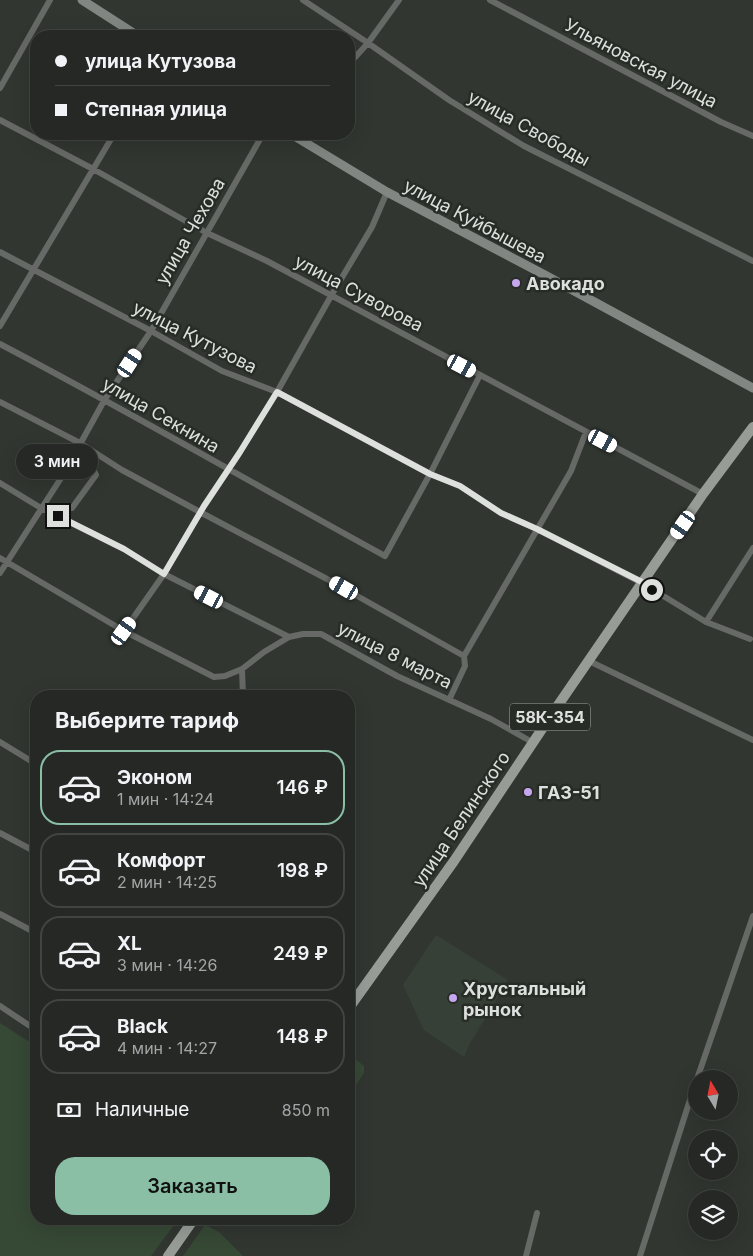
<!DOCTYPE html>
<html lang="ru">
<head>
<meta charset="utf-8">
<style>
	:root { --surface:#252825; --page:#313432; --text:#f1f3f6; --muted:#a3a6a7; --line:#424442; --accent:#8abfa5 }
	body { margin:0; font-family:Inter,sans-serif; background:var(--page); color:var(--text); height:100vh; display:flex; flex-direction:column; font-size:19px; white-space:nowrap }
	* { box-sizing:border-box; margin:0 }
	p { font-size:16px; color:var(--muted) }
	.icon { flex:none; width:28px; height:28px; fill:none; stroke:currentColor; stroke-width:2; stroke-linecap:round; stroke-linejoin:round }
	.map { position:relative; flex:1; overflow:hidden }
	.details { position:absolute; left:30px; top:690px; width:325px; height:535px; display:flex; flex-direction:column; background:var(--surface); border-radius:20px; box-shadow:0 5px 20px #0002,0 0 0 1px var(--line) }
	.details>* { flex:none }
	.guide { position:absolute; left:30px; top:30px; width:325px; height:110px; border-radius:20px; box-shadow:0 5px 20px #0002,0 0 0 1px var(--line); display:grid; align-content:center; height:110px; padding:0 25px; background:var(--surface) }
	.needle { width:32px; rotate:350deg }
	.buttons { position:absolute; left:688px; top:1070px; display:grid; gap:10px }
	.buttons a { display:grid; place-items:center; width:50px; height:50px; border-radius:50%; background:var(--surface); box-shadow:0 5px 20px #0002,0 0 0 1px var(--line); font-size:25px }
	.end { position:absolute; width:22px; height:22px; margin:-11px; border:6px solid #dde0dd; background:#111; box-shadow:0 0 0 2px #111 }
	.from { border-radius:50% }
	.bubble { position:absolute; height:35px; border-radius:18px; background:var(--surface); box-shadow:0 5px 20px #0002,0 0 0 1px var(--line); font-size:16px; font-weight:600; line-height:35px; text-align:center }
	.car { position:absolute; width:15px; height:30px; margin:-15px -8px; border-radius:6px; box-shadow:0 0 4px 1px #0007; background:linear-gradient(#fff 24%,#345 0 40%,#fff 0 76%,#345 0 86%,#fff 0) }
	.guide b { display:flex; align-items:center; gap:18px; height:48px; font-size:19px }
	.guide b+b { border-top:1px solid var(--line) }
	.guide i { width:12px; height:12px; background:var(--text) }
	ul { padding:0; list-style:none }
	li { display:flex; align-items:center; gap:15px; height:75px; margin:0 10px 8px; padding:0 15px; border:2px solid var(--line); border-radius:20px }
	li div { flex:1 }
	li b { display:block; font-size:19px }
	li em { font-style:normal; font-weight:600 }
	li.selected { border-color:var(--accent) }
	li>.icon { width:45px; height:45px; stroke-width:1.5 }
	h2 { padding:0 25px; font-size:22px; line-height:60px }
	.pay { display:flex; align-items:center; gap:12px; height:55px; padding:0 25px; font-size:19px }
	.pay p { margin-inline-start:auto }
	.action { display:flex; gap:10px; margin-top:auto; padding:10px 25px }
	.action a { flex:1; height:58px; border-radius:20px; background:var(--accent); color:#111; font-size:20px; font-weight:600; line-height:58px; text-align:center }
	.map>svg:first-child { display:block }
	.built { fill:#374036 }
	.green { fill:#364935 }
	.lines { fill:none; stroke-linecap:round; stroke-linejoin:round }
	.street { stroke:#666966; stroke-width:6 }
	.secondary { stroke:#828682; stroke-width:9 }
	.primary { stroke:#979c97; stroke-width:10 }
	.route { stroke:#dde0dd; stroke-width:6 }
	.poi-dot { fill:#c7a6f0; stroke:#272c27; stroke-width:2 }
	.labels { text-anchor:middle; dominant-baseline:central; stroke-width:5; stroke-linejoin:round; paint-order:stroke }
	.shield { fill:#272c27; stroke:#a6aaa6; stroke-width:1 }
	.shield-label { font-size:16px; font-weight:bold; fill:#dde0dd }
	.street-label { font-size:18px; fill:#dde0dd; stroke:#272c27 }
	.poi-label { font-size:18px; font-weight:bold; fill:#dde0dd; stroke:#272c27; text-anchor:start }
</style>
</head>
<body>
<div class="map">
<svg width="753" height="1256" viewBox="0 0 753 1256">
	<rect width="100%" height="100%" fill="#313631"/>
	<path class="built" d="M 436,935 L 508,980 L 469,1045 L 464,1057 L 424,1030 L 403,985 Z"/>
	<path class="green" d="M 0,1023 L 36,1046 L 36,1219 L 167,1219 L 174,1225 L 151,1256 L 0,1256 Z
		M 349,1054 L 364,1066 L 364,1073 L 349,1095 Z
		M 205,1225 L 219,1232 L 243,1256 L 183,1256 Z"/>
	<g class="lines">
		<path class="street" d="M 303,0 L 368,43 L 449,100 L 524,146 L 753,261
			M 490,0 L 721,122 L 753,136
			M 349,64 L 368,43 L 399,0
			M 0,88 L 50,0
			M 0,120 L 93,169 L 207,233 L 267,261 L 703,494
			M 0,252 L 151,331 L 222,371 L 277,392 L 430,474 L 460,486 L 501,513 L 537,529 L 642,583 L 706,622 L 750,639
			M 0,326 L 114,134
			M 0,344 C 130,412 257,486 385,556 L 430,474 L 480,375
			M 0,402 L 80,443 L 122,470 L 200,512 L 327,579 L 464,656
			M 0,483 L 41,508 L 124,549 L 164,574 L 289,637
			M 44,508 L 72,508 L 96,475 L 81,444
			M 0,558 L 124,631 L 214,677 L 225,676 L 242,669
			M 0,573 L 63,475 L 105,399 L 151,331 L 263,134
			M 706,622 L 753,548
			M 124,631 L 164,574 L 204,506 L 240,452 L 277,392 L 331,296 L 372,227 L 387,192
			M 464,656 L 571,471 L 586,432
			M 589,661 L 753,740
			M 243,696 L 242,669 L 264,652 L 289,637 L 303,634 L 321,634 L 397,676 L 491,719 L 532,742
			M 449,700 L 465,666 L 464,656
			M 0,742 L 36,764
			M 0,833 L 36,852
			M 0,914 L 36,933
			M 0,1006 L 36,1030
			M 697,1079 L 753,916
			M 526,1256 L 537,1213
			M 640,1256 L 696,1081"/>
		<path class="secondary" d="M 82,0 L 138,36
			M 291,134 L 387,192 L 543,274 L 753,388"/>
		<path class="primary" d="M 349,1008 L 454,861 L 552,714 L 703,494 L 753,427
			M 168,1256 L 194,1219"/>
	</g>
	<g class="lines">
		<path class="route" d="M 58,516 L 124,549 L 164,574 L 204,506 L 240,452 L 277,392 L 430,474 L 460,486 L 501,513 L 537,529 L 642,582 L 652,590"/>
	</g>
	<g class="poi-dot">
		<circle cx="516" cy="283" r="5"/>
		<circle cx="528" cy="792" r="5"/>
		<circle cx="453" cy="998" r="5"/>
	</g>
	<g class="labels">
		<rect class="shield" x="510" y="703.5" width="80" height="27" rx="4"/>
		<g class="shield-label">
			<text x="550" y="717">58К-354</text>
		</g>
		<g class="street-label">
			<text transform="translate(641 63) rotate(28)">Ульяновская улица</text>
			<text transform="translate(529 128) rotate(29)">улица Свободы</text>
			<text transform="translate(475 221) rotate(28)">улица Куйбышева</text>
			<text transform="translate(190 231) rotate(-60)">улица Чехова</text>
			<text transform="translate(359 293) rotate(28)">улица Суворова</text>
			<text transform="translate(195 337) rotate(27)">улица Кутузова</text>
			<text transform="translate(161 415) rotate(30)">улица Секнина</text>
			<text transform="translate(395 655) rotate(27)">улица 8 марта</text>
			<text transform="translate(461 819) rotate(-56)">улица Белинского</text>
		</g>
		<g class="poi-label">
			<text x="526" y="283">Авокадо</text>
			<text x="538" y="792">ГАЗ-51</text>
			<text x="463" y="988">Хрустальный<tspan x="463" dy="21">рынок</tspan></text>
		</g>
	</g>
</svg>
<div class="buttons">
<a><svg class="needle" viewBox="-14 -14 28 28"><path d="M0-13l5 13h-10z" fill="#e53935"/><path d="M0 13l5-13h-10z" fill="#a3a6a7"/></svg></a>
<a><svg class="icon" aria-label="locate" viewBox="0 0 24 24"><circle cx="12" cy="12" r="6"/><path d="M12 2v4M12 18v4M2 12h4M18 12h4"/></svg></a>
<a><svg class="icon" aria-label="layers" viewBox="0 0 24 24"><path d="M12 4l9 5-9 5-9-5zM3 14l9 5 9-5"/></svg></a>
</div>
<i class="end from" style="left:652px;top:590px"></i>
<i class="end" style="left:58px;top:516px"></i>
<div class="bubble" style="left:16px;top:444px;width:82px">3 мин</div>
<i class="car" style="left:130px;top:363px;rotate:33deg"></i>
<i class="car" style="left:462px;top:366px;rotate:118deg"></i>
<i class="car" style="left:603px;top:441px;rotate:118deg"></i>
<i class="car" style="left:683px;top:525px;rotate:215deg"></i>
<i class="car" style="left:344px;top:588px;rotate:300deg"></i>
<i class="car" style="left:209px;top:597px;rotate:297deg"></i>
<i class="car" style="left:124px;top:631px;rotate:36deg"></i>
<div class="guide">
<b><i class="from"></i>улица Кутузова</b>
<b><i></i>Степная улица</b>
</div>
<section class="details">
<h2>Выберите тариф</h2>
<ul>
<li class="selected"><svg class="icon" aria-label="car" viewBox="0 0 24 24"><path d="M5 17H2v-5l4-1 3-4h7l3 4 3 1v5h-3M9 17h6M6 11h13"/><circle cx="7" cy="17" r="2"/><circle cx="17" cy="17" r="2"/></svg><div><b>Эконом</b><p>1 мин · 14:24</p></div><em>146 ₽</em></li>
<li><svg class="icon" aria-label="car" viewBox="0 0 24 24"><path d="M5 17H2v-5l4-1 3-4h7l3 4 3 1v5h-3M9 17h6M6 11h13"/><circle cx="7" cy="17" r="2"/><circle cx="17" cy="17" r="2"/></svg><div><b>Комфорт</b><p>2 мин · 14:25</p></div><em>198 ₽</em></li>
<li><svg class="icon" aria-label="car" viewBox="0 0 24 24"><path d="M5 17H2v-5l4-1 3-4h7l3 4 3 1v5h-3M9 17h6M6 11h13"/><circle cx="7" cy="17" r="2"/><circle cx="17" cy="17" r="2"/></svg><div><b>XL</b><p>3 мин · 14:26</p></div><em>249 ₽</em></li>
<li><svg class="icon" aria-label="car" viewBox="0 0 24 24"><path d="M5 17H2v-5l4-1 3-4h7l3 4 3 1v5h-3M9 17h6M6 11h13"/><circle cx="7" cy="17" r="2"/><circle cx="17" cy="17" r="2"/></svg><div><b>Black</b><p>4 мин · 14:27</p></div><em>148 ₽</em></li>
</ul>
<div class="pay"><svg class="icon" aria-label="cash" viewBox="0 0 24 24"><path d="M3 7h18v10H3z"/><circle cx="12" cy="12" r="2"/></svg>Наличные<p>850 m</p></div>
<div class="action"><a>Заказать</a></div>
</section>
</div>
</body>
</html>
